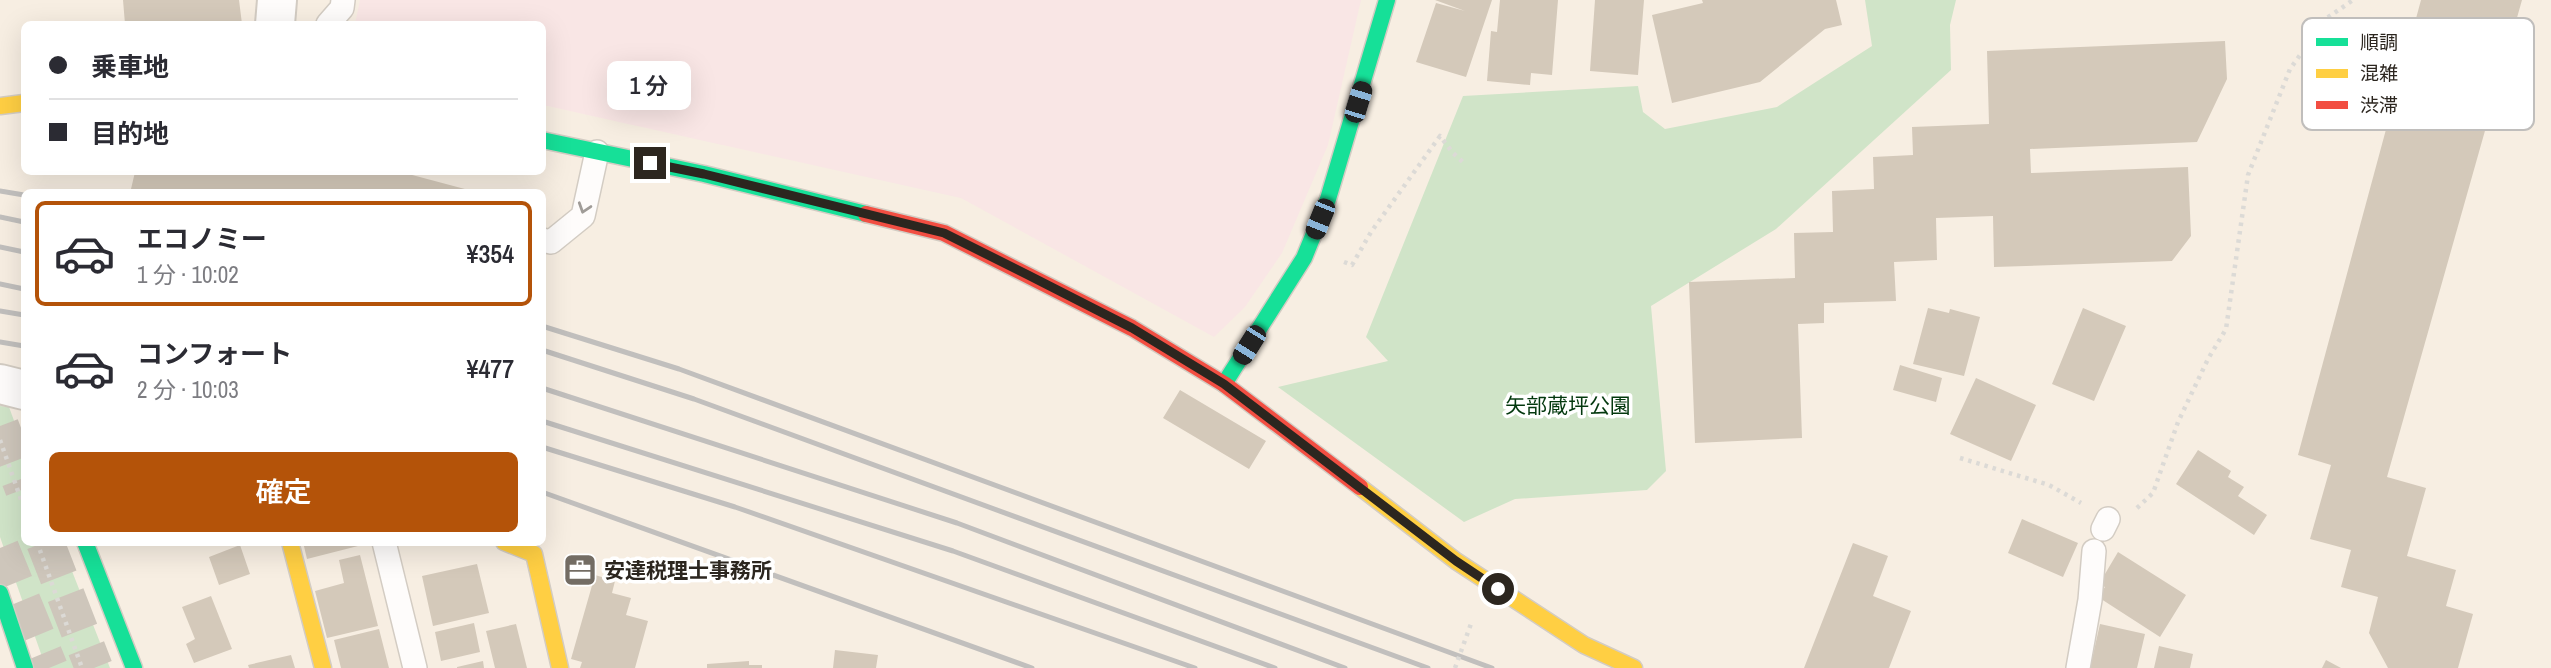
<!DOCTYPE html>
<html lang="ja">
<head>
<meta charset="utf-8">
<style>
	:root { --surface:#fff; --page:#f2f2f3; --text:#2b2b33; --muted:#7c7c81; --line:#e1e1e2; --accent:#b45309 }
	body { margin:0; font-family:"Archivo Narrow","Noto Sans JP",sans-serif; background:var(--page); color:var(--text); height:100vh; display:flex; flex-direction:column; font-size:26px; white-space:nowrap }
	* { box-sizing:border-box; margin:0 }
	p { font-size:23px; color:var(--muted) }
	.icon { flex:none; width:38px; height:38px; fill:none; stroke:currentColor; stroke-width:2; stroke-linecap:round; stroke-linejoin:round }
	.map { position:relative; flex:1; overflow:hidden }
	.drawer { position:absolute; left:21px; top:189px; width:525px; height:357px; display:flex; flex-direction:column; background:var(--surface); border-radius:10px; box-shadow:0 7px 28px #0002 }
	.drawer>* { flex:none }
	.hud { position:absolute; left:21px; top:21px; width:525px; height:154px; border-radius:10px; box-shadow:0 7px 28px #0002; display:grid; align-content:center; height:154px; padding:0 28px; background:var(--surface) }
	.end { position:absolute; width:32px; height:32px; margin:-16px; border:9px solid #2c261f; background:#fff; box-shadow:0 0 0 4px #fff }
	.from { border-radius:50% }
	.bubble { position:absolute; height:49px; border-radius:10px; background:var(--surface); box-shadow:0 7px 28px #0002; font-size:23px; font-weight:600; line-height:49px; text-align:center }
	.car { position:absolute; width:21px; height:42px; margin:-21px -10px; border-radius:9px; box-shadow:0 0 5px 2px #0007; background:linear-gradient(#222 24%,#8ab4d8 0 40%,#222 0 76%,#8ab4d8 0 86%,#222 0) }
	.hud b { display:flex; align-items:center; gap:24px; height:66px; font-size:26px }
	.hud b+b { border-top:2px solid var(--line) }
	.hud i { width:18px; height:18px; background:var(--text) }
	ul { padding:12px 0 0; list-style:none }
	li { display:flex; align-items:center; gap:21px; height:105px; margin:0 14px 10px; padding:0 14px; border:4px solid transparent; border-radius:10px }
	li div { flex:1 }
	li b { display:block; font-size:26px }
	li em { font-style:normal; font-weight:600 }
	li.selected { border-color:var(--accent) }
	li>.icon { width:63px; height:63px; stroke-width:1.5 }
	.button { display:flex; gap:14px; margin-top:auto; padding:14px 28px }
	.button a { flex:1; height:80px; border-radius:10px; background:var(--accent); color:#fff; font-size:28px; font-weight:600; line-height:80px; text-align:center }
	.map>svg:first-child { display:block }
	.commercial { fill:#f9e6e5 }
	.green { fill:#d0e4c8 }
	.building { fill:#d4c9ba }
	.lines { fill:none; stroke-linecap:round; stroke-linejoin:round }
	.secondary-tunnel { stroke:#cec6bb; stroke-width:38; stroke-dasharray:38 19; stroke-linecap:butt }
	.lane-casing { stroke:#d3ccc3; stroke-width:26 }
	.street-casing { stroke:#d3ccc3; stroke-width:42 }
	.fast-casing { stroke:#d3ccc3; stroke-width:19 }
	.slow-casing { stroke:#d3ccc3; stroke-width:19 }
	.jam-casing { stroke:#d3ccc3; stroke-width:19 }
	.path { stroke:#dcdad6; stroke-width:4.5; stroke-dasharray:3.5 5; stroke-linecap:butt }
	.lane { stroke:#fefcfb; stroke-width:23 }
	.street { stroke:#fefcfb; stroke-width:38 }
	.fast { stroke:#16e098; stroke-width:16 }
	.slow { stroke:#ffcf43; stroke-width:16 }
	.jam { stroke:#f24e42; stroke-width:16 }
	.rail { stroke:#c1bfbd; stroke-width:5 }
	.path-bridge { stroke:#dcdad6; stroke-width:4.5; stroke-dasharray:3.5 5; stroke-linecap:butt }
	.oneway { stroke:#a09c98 }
	.route { stroke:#2c261f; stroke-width:9 }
	.labels { text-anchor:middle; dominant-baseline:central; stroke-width:7; stroke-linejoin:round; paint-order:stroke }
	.park-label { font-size:21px; fill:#03380e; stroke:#fff }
	.poi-label { font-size:21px; font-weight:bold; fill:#2c261f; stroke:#fff; text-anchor:start }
	.key { fill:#fff; stroke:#c0bebc; stroke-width:2 }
	.key-label { font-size:19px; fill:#2c261f }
</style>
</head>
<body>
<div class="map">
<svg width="2551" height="668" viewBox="0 0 2551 668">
	<rect width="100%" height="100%" fill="#f7eee2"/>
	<path class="commercial" d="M 360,0 L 1361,0 L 1328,145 L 1282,253 L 1245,307 L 1214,337 L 961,198 L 543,105 L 542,24 L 355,24 Z"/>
	<path class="green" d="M 1865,0 L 1956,0 L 1950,25 L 1951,70 L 1776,229 L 1651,306 L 1666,471 L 1647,490 L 1515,499 L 1464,522 L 1278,387 L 1388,361 L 1366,337 L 1463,96 L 1638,86 L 1643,112 L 1665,129 L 1777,107 L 1872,46 Z
		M 0,406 L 9,407 L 24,448 L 24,542 L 61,543 L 110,668 L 46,668 L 0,537 Z"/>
	<path class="building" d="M 123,0 L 239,0 L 242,24 L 125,24 Z
		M 1435,0 L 1492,0 L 1466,77 L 1416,62 L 1436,3 L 1465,11 Z
		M 1500,0 L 1558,0 L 1552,75 L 1531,73 L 1530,85 L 1487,81 L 1491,31 L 1497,32 Z
		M 1595,0 L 1644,0 L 1638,75 L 1590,71 Z
		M 1702,0 L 1836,0 L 1842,25 L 1825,29 L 1760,82 L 1672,103 L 1652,15 L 1703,3 Z
		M 2421,0 L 2522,0 L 2387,477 L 2426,488 L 2407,556 L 2456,570 L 2446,606 L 2473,614 L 2458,668 L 2388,668 L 2369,633 L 2378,597 L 2341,587 L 2351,550 L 2310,539 L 2331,465 L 2298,455 Z
		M 2225,41 L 2227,79 L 2197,142 L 2030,149 L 2031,173 L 2188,167 L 2191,236 L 2172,261 L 1994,267 L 1993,216 L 1936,218 L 1937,260 L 1894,262 L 1896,301 L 1824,303 L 1824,323 L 1798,324 L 1802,438 L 1695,443 L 1689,282 L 1795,278 L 1794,233 L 1833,232 L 1832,191 L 1874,189 L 1873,157 L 1913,155 L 1912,127 L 1989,124 L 1987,51 Z
		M 135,172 L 401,172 L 476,192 L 153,192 L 131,189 Z
		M 1928,308 L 1949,313 L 1950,309 L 1980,317 L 1964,376 L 1913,364 Z
		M 2083,308 L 2126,326 L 2094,401 L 2052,384 Z
		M 1900,365 L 1942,378 L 1936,402 L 1893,390 Z
		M 1976,378 L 2036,405 L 2011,461 L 1950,434 Z
		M 1180,390 L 1266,441 L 1249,469 L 1163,418 Z
		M 2198,450 L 2231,471 L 2228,477 L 2244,487 L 2238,496 L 2267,515 L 2254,535 L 2176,484 Z
		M 2022,519 L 2078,543 L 2063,577 L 2008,553 Z
		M 303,542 L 357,542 L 358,546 L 307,559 Z
		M 1853,543 L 1888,556 L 1873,596 L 1911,611 L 1889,668 L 1804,668 Z
		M 240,545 L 250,574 L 219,585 L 209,557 Z
		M 2118,552 L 2186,595 L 2160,637 L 2098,597 L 2105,587 L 2099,584 Z
		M 360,555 L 378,626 L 327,638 L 315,591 L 344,583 L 339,560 Z
		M 477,564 L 489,613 L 433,626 L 422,576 Z
		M 595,575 L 615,581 L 612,593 L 631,598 L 626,615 L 648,621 L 635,668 L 580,668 L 582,662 L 571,659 Z
		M 211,596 L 232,649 L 194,663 L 186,644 L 195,639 L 182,607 Z
		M 474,623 L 480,652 L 441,661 L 435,632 Z
		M 516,624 L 527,668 L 495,668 L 486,631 Z
		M 2100,624 L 2145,634 L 2137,668 L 2090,668 Z
		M 379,629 L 389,668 L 341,668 L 334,640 Z
		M 2159,646 L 2193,654 L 2190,668 L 2154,668 Z
		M 835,650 L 878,655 L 876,668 L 833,668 Z
		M 291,655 L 295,668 L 249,668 L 248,665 Z
		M 2326,660 L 2341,668 L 2322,668 Z
		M 483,661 L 484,668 L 457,668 L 457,667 Z
		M 749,661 L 749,665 L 762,665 L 762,668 L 707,668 L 707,664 Z"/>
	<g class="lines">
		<path class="secondary-tunnel" d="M 0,426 L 24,489
			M 45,542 L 94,668
			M 0,548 L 49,668"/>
		<defs>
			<path id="lane" d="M 328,24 L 342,8 L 343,0
				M 542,240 L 551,242 L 583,216 L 597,152
				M 2103,529 L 2108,519
				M 384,542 L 415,668
				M 2078,668 L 2090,600 L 2094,551"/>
			<path id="street" d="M 275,24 L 277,0
				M 0,384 L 24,390"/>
			<path id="fast" d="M 542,140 L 704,174 L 866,214
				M 1224,384 L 1304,258 L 1328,199 L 1387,0
				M 85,542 L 134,668
				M 0,593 L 25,668"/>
			<path id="slow" d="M 0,106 L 24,103
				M 1360,487 L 1456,561 L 1584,645 L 1634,668
				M 290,542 L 323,668
				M 504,542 L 534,554 L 560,668"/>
			<path id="jam" d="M 866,214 L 944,233 L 1132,328 L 1224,384 L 1360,487"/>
		</defs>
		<use href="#lane" class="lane-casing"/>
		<use href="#street" class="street-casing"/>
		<use href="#fast" class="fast-casing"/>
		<use href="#slow" class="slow-casing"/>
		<use href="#jam" class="jam-casing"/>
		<path class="path" d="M 1344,262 L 1352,265 L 1371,232 L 1440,136 L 1453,153 L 1465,164
			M 0,440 L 24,508
			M 1960,458 L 2049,485 L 2081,503
			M 2137,508 L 2153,493 L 2178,422 L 2208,359 L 2226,329 L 2248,175 L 2290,69 L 2327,18 L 2353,0
			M 37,542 L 82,668"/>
		<use href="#lane" class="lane"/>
		<use href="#street" class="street"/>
		<use href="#fast" class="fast"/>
		<use href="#slow" class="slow"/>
		<use href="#jam" class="jam"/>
		<path class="rail" d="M 0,191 L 24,195
			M 0,217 L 24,222
			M 0,247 L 24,252
			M 0,284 L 24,289
			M 0,311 L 24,315
			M 542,326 L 679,369 L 1492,668
			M 0,342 L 24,346
			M 542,350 L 694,399 L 1428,668
			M 542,388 L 957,523 L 1345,668
			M 542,421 L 953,551 L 1275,668
			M 542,447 L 735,507 L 1195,668
			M 542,492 L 1032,668"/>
		<path class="path-bridge" d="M 1455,668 L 1472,621"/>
	</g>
	<defs><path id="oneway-chevron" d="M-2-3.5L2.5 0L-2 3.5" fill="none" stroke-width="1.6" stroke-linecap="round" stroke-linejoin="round" transform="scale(1.75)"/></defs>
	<use class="oneway" href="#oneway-chevron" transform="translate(584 208) rotate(108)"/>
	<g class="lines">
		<path class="route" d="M 650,163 L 704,174 L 944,233 L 1028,275 L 1132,328 L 1224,384 L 1456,561 L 1498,589"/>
	</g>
	<defs>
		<symbol id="office-square" viewBox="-11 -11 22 22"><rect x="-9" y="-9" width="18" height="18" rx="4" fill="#736c63" stroke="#fff"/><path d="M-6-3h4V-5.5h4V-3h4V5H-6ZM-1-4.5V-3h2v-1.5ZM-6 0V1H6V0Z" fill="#fff"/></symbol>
	</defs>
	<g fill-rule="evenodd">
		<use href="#office-square" x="561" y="551" width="38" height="38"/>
	</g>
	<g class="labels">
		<g class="park-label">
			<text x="1568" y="405">矢部蔵坪公園</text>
		</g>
		<g class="poi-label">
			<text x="604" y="570">安達税理士事務所</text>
		</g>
	</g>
	<rect x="2302" y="18" width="232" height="112" rx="10" class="key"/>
	<rect x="2316" y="38" width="32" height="8" fill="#16e098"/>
	<rect x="2316" y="69" width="32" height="9" fill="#ffcf43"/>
	<rect x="2316" y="101" width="32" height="8" fill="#f24e42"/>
	<g class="key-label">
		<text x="2360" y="49">順調</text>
		<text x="2360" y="80">混雑</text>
		<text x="2360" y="112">渋滞</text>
	</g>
</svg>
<i class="end from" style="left:1498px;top:589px"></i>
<i class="end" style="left:650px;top:163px"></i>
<div class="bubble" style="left:607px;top:61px;width:84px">1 分</div>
<i class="car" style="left:1358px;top:102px;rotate:17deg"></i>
<i class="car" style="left:1320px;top:219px;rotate:202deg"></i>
<i class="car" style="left:1249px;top:345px;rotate:212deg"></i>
<div class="hud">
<b><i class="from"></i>乗車地</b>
<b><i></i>目的地</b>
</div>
<section class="drawer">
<ul>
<li class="selected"><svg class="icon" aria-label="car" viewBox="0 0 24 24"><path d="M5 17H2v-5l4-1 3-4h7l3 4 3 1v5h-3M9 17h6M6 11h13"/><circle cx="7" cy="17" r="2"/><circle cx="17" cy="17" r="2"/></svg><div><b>エコノミー</b><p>1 分 · 10:02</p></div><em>¥354</em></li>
<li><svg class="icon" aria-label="car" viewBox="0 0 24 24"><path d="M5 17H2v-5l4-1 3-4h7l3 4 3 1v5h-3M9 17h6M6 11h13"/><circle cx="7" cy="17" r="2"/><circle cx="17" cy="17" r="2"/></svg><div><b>コンフォート</b><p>2 分 · 10:03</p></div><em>¥477</em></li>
</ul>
<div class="button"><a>確定</a></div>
</section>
</div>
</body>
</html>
